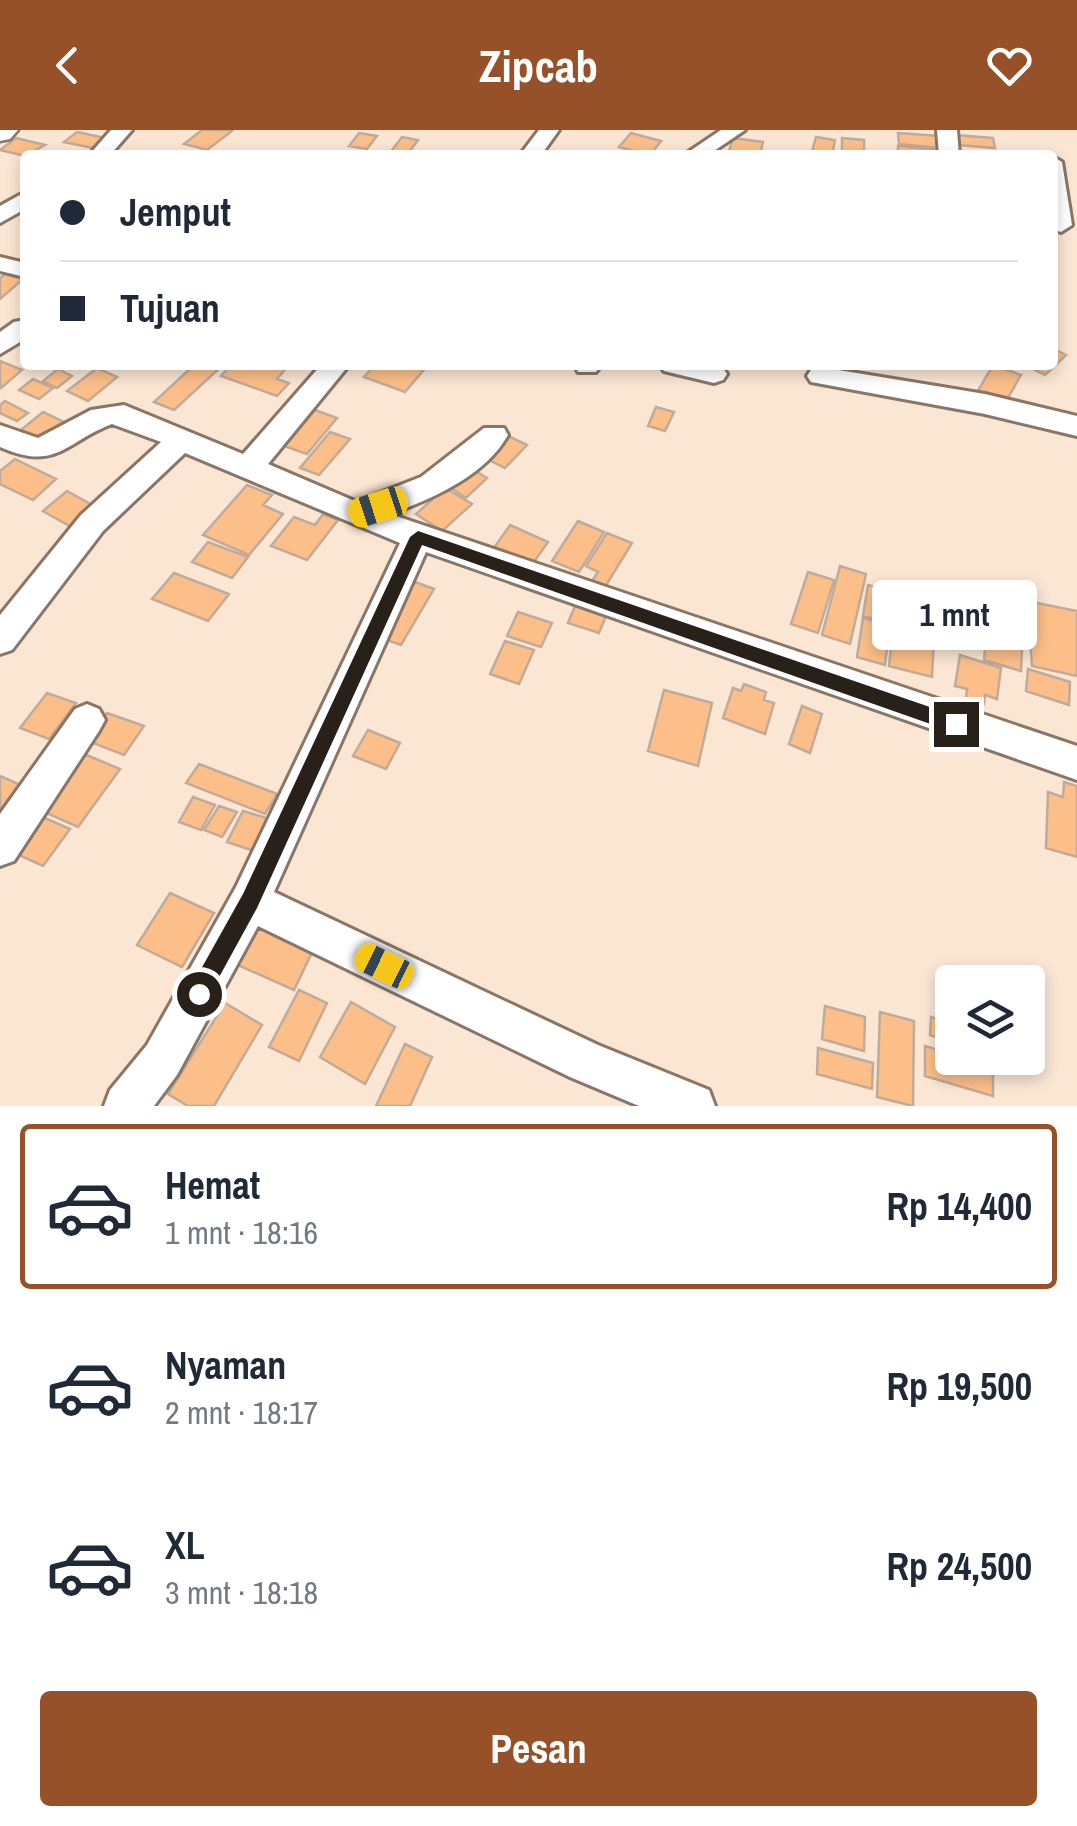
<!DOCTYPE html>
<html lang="id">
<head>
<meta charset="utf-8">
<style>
	:root { --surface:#fff; --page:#f6f6f7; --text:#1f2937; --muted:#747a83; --line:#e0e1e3; --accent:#975128 }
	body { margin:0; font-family:"Archivo Narrow",sans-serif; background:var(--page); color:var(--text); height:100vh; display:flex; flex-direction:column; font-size:38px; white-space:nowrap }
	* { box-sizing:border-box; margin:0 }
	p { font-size:32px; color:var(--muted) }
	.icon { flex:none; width:55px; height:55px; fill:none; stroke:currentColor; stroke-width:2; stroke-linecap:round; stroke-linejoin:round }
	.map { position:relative; height:976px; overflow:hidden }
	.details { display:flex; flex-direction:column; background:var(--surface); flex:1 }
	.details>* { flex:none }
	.guide { position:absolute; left:20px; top:20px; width:1038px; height:220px; border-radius:10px; box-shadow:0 5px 15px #0003; display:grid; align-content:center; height:220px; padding:0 40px; background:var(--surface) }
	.buttons { position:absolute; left:935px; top:835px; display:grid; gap:20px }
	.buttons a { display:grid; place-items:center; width:110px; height:110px; border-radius:10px; background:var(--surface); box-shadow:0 5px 15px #0003; font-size:50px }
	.end { position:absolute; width:45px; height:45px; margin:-22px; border:12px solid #28211a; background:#fff; box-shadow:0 0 0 5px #fff }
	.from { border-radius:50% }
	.bubble { position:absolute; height:70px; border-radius:10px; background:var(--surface); box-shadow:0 5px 15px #0003; font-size:32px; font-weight:700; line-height:70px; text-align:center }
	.car { position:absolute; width:30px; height:60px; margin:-30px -15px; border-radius:12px; box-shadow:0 0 8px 2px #0007; background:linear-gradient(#f5c518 24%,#345 0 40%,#f5c518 0 76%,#345 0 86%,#f5c518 0) }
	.guide b { display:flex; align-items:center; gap:35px; height:95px; font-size:38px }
	.guide b+b { border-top:2px solid var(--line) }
	.guide i { width:25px; height:25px; background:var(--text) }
	ul { padding:18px 0 0; list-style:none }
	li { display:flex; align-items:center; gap:30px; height:165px; margin:0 20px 15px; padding:0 20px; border:5px solid transparent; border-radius:10px }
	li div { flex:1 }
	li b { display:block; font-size:38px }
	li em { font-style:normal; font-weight:700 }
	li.current { border-color:var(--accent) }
	li>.icon { width:90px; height:90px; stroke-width:1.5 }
	.button { display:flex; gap:20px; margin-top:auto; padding:20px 40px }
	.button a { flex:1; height:115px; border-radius:10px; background:var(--accent); color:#fff; font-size:40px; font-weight:700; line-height:115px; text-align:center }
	header { display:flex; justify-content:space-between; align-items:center; height:130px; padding:0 40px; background:var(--accent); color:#fff; font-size:45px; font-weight:700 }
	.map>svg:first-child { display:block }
	.building { fill:#fcbf89; stroke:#c0ab9a; stroke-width:2.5 }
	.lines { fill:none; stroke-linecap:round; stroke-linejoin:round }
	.minor-casing { stroke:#897667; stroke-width:6 }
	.secondary-casing { stroke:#897667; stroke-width:5 }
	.minor { fill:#fff; fill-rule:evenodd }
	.secondary { fill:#fff; fill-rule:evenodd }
	.route { fill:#28211a }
</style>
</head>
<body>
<header><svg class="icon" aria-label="back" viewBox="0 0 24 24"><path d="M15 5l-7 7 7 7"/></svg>Zipcab<svg class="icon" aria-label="heart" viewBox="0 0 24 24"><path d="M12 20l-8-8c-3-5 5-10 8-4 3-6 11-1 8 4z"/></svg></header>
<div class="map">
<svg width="1077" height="976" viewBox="0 0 1077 976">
	<rect width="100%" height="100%" fill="#fbe6d4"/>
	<path class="building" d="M 202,0 L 229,0 L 232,1 L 207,20 L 184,14 Z
		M 77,2 L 105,8 L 92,18 L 64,12 Z
		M 359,3 L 377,6 L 367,19 L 349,16 Z
		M 631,3 L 661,11 L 650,25 L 619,17 Z
		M 898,3 L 939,6 L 940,18 L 899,14 Z
		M 955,5 L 993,8 L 995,18 L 957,15 Z
		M 402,7 L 418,10 L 407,25 L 389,24 Z
		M 816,7 L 835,10 L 832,25 L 811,25 Z
		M 16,8 L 45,15 L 25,26 L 0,20 Z
		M 733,8 L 763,12 L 760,25 L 729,21 Z
		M 842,8 L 864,10 L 864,25 L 842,25 Z
		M 898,16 L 939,20 L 940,25 L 898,23 Z
		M 5,144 L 23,149 L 0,169 L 0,148 Z
		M 1052,218 L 1066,225 L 1045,245 L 1025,235 L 1052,235 Z
		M 0,231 L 22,240 L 1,258 L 0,257 Z
		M 194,235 L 223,235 L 174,280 L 154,272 Z
		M 231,235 L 284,235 L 288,236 L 277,249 L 289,253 L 277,266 L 221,246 Z
		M 375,235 L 428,235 L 405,262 L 364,247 Z
		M 993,235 L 1021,245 L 1004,275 L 976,264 Z
		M 97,238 L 117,247 L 88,271 L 67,261 Z
		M 58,239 L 72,246 L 57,258 L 43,251 Z
		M 33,249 L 53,258 L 39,269 L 19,260 Z
		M 5,271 L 28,283 L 17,291 L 0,283 L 0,275 Z
		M 656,277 L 674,282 L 665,301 L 648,296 Z
		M 315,280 L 337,288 L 307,324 L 284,316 Z
		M 43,282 L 66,293 L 44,311 L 21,300 Z
		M 330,302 L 350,309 L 319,345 L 300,338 Z
		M 504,304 L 527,315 L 505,338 L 485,328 Z
		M 15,329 L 56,349 L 33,370 L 0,354 L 0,341 Z
		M 466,335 L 487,348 L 466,368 L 445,354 Z
		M 247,355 L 272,365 L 263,375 L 283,384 L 249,425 L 203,405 Z
		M 445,358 L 472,374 L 442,401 L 416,384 Z
		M 67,361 L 94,376 L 71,397 L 43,381 Z
		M 323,384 L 338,390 L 307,430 L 271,416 L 294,387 L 315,395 Z
		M 578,391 L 604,402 L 579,442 L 552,431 Z
		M 510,395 L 548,412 L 529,439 L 491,422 Z
		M 607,403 L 632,413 L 605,457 L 592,451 L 598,442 L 586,436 Z
		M 208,412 L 248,427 L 232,448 L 192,432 Z
		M 840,436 L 866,444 L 850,514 L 822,505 Z
		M 808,442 L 834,450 L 818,503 L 791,494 Z
		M 174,443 L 229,464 L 208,491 L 152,469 Z
		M 410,450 L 434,459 L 401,515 L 376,506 Z
		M 868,455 L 909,466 L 905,498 L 863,486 Z
		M 911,461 L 940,468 L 936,506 L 907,498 Z
		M 577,471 L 608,481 L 599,503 L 568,493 Z
		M 1027,471 L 1077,481 L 1077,546 L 1032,536 Z
		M 518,482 L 552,493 L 541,517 L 507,506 Z
		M 988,485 L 1023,495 L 1021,541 L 984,530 L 986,508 L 968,503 L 969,493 L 987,498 Z
		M 863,488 L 890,495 L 885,535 L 857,527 Z
		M 893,498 L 934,508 L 932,547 L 889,536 Z
		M 505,511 L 534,520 L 519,554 L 490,544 Z
		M 960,525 L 1001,538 L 997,569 L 985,565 L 984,574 L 966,568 L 967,559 L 955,556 Z
		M 1028,539 L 1070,552 L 1069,575 L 1026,561 Z
		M 744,554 L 766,562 L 764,570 L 774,573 L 765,604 L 723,588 L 733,558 L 741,561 Z
		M 664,560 L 712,573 L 698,636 L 648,621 Z
		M 47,563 L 76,573 L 49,609 L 20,598 Z
		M 802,576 L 822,584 L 810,623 L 789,614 Z
		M 107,583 L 144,596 L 124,625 L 88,611 Z
		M 368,600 L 400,613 L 386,639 L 353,626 Z
		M 84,624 L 120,639 L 78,697 L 42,681 Z
		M 199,634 L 277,664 L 265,684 L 186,653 Z
		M 0,646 L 23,656 L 0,686 Z
		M 1064,652 L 1077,656 L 1077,727 L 1046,718 L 1048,662 L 1063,667 Z
		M 193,667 L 215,675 L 201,700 L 179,692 Z
		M 219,676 L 237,682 L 222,707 L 204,700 Z
		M 243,681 L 273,690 L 257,722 L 227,712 Z
		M 38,685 L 70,699 L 43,736 L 10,721 Z
		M 170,763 L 214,783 L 182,837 L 137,815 Z
		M 253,791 L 314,818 L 294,860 L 231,832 Z
		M 299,860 L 327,873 L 299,931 L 269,917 Z
		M 351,872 L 395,897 L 365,954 L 320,927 Z
		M 225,873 L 262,895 L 214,976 L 188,976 L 168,964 Z
		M 825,876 L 865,887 L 864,921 L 822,909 Z
		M 1028,878 L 1034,880 L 1035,928 L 1028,926 Z
		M 880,882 L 914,891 L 913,976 L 877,967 Z
		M 931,887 L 952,895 L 952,913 L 930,905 Z
		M 405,914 L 432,927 L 410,976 L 376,976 Z
		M 925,916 L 952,924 L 952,928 L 993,935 L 993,966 L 925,946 Z
		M 818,918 L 873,933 L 872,959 L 817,944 Z"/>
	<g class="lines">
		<defs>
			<path id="minor" d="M 111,0 L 132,0 L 110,25 L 89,25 Z
				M 539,0 L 559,0 L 541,25 L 520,25 Z
				M 721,0 L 745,0 L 708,25 L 684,25 Z
				M 937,0 L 957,0 L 959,25 L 939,25 Z
				M 1052,26 L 1062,32 L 1072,95 L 1061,102 L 1052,99 Z
				M 25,62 L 25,79 L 0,93 L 0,76 Z
				M 0,127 L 25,133 L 25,147 L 0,141 Z
				M 25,190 L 25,209 L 0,224 L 0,202 L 14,192 Z
				M 321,235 L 349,235 L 268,334 L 357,372 L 421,347 L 484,298 L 504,298 L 508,305 C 485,346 432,369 390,384 L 1077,616 L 1077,650 L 426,422 L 274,762 L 598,915 L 709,960 L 715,976 L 639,976 L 570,947 L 258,796 L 177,945 L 154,976 L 104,976 L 110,960 L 147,915 L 236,757 L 400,413 L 185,323 L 103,401 L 12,520 L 0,524 L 0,485 L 81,385 L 161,312 L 112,294 C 65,312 56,342 0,317 L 0,295 L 38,308 L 91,280 L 124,275 L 243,324 Z
				M 575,235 L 601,235 L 596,242 L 578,242 Z
				M 660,235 L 723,238 L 727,244 L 723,250 L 714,253 L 664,241 Z
				M 820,237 L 985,264 L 1077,286 L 1077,306 L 985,284 L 811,252 L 807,246 L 811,240 Z
				M 87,574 L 99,579 L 105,590 L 99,601 L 14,731 L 0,736 L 0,684 L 75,579 Z"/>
			<path id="secondary" d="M 0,0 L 18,0 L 10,9 L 0,11 Z"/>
		</defs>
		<use href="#minor" class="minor-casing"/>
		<use href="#secondary" class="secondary-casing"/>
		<use href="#minor" class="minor"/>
		<use href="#secondary" class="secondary"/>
	</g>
	<path class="route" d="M 418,401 L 956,586 L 965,594 L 956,603 L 422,415 L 257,778 L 206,871 L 199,875 L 191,871 L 188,864 L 191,857 L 243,764 L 410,407 Z"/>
</svg>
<div class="buttons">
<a><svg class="icon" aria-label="layers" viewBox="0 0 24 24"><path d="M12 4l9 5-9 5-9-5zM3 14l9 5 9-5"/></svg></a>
</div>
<i class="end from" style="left:199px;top:864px"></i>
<i class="end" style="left:956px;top:594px"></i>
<div class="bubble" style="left:872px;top:450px;width:165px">1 mnt</div>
<i class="car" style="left:378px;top:377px;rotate:252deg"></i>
<i class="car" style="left:384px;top:836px;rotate:296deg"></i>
<div class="guide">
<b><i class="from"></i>Jemput</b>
<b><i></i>Tujuan</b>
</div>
</div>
<section class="details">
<ul>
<li class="current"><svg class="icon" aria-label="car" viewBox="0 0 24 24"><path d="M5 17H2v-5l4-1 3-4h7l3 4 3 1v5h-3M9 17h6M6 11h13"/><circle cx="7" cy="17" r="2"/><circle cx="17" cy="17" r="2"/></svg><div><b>Hemat</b><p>1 mnt · 18:16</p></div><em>Rp 14,400</em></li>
<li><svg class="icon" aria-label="car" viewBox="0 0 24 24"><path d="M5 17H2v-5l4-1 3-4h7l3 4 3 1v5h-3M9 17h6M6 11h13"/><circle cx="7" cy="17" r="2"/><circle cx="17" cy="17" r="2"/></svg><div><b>Nyaman</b><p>2 mnt · 18:17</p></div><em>Rp 19,500</em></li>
<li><svg class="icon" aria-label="car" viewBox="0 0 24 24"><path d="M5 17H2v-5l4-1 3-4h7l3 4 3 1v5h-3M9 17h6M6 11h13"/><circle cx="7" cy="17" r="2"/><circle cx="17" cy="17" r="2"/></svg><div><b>XL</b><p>3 mnt · 18:18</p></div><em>Rp 24,500</em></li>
</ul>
<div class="button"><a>Pesan</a></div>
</section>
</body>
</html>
